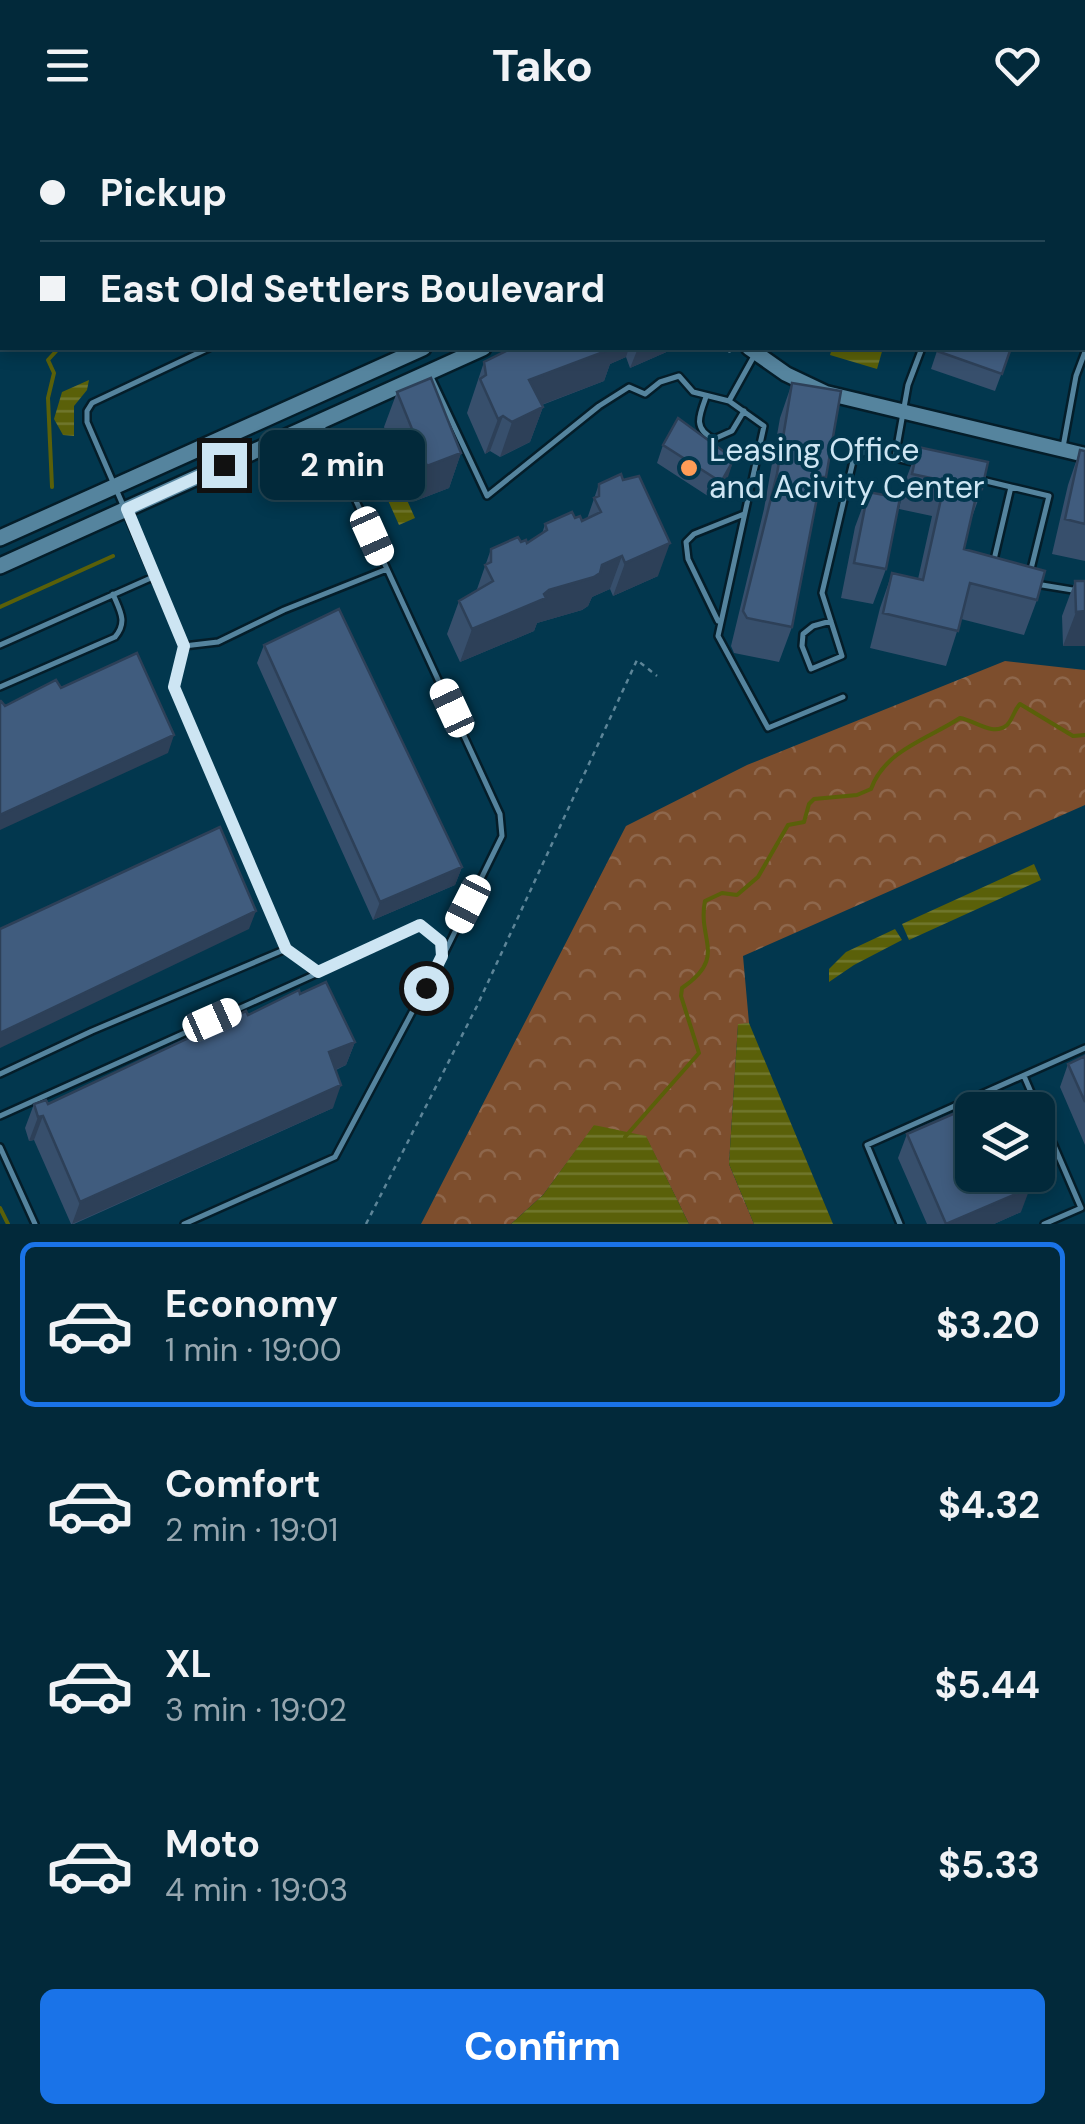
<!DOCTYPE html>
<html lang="en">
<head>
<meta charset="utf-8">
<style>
	:root { --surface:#02293a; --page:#103545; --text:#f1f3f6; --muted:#96a6af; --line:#234554; --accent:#1a73e8 }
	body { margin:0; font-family:"DM Sans",sans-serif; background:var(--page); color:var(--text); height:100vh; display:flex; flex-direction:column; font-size:38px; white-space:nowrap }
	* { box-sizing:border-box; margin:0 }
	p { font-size:32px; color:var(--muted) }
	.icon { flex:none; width:55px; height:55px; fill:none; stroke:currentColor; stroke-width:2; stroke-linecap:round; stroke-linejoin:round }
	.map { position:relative; height:1094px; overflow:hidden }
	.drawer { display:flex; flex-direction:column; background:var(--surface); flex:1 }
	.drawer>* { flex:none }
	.guide { position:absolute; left:0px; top:0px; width:1085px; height:220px; box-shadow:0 5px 15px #0003,0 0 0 2px var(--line); display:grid; align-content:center; height:220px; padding:0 40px; background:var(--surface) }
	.buttons { position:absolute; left:955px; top:962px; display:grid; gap:20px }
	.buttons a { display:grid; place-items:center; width:100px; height:100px; border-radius:15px; background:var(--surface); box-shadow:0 5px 15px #0003,0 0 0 2px var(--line); font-size:50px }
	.end { position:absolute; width:45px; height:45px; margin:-22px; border:12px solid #cde5f3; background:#111; box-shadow:0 0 0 5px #111 }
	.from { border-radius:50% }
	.bubble { position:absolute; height:70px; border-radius:15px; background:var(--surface); box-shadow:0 5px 15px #0003,0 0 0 2px var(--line); font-size:32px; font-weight:700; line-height:70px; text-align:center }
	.car { position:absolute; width:30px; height:60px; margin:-30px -15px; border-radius:12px; box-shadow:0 0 8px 2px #0007; background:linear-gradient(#fff 24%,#345 0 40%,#fff 0 76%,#345 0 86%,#fff 0) }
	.guide b { display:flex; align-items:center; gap:35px; height:95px; font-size:38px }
	.guide b+b { border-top:2px solid var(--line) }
	.guide i { width:25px; height:25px; background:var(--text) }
	ul { padding:18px 0 0; list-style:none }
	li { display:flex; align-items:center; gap:30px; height:165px; margin:0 20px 15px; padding:0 20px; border:5px solid transparent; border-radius:15px }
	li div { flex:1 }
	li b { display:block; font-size:38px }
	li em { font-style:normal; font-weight:700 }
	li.active { border-color:var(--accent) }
	li>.icon { width:90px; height:90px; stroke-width:1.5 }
	.button { display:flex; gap:20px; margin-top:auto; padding:20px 40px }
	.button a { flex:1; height:115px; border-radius:15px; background:var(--accent); color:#fff; font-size:40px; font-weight:700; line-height:115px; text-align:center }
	header { display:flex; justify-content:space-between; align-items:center; height:130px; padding:0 40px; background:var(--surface); font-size:45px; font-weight:700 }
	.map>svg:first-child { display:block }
	.forest { fill:url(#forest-crowns) }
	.water { fill:url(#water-rules) }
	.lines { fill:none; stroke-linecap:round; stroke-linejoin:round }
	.stream { stroke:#5a6009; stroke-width:4 }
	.service-casing { stroke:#041d29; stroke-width:10 }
	.tertiary-casing { stroke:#041d29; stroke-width:19 }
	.secondary-casing { stroke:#041d29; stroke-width:20 }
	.path { stroke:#5d8598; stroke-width:2.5; stroke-dasharray:5 5; stroke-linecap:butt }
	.service { stroke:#55849e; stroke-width:5 }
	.tertiary { stroke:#55849e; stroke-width:14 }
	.secondary { stroke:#55849e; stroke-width:15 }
	.wall { fill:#374f6c }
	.shaded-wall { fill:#2d4058 }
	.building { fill:#405c7e; stroke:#2d4058; stroke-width:2.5 }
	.route { stroke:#cde5f3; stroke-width:12 }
	.poi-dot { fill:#fe9c57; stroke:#02374e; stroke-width:4 }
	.labels { text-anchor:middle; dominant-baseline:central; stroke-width:8; stroke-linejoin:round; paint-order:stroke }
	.poi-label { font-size:32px; fill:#cde5f3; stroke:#02374e; text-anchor:start }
</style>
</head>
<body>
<header><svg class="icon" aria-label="menu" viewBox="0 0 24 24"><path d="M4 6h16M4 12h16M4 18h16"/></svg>Tako<svg class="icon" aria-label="heart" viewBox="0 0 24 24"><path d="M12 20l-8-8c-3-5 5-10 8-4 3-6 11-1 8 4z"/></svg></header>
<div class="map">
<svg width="1085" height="1094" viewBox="0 0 1085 1094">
	<defs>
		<pattern id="forest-crowns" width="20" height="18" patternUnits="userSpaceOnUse" patternTransform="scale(2.5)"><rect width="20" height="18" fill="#7d4e2d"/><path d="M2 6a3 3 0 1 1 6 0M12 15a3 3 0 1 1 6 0" fill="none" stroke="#8e674c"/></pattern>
		<pattern id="water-rules" width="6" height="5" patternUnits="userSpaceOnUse" patternTransform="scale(2.5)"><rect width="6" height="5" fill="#5a6009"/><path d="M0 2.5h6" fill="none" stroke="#70772d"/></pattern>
	</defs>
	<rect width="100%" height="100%" fill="#02374e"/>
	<path class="forest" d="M 1005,531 L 1085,540 L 1085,675 L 743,826 L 749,893 L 738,895 L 729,1034 L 754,1094 L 689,1094 L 646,1007 L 594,996 L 543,1065 L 511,1094 L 421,1094 L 626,696 L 747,635 Z"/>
	<path class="water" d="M 832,218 L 883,218 L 877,239 L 830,225 Z
		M 89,250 L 87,260 L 74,276 L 74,306 L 63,305 L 54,289 L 62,262 Z
		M 377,303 L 415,388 L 399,395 L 361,310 Z
		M 1034,734 L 1041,750 L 909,810 L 902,794 Z
		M 895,799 L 902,810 L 854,835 L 829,852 L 829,839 L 846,822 Z
		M 749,893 L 833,1094 L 754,1094 L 729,1034 L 738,894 Z
		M 594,995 L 646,1006 L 689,1094 L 511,1094 L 543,1065 Z"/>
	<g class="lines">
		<path class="stream" d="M 52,357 L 48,268 L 54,243 L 48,230 L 59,218
			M 0,477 L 113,426
			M 625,1007 L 699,923 L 681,866 L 682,858 C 728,827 697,810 705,771 L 722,763 L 737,765 L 758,747 L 788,695 L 804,692 L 809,674 L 814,669 L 857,665 L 871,659 C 885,620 928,609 960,588 C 974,590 993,607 1007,595 C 1013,589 1014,580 1020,574 L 1073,606 L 1085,605
			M 0,1078 L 8,1094"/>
		<defs>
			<path id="service" d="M 141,0 L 142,2
				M 176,0 L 177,2
				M 487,0 L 488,2
				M 951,0 L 953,2
				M 331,2 L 331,0
				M 997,2 L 998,0
				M 754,226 L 729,271 L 764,296 L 718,506 L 768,598 L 843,567
				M 431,247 L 487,366 L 599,276 L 629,257 L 645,264 L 660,252 L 679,246 L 693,262 L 729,271
				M 706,267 C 699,286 693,299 714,309 L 732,301 L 744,281
				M 1063,317 L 1076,246 L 1085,222
				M 918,333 L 895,328 L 908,255 L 922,218
				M 982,350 L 1011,357 L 993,434
				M 1011,357 L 1049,366 L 1031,439
				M 387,439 L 500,684 L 502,706 L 444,824
				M 1036,454 L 1085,462
				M 718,491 L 688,429 L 686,412 L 694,404 L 744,384
				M 831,491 L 813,496 L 803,504 L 802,516 L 811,539 L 842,526 L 822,463 L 854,327 L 867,321 L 895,328
				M 0,515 L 153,447
				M 184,516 L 218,512 L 284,480 L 387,439 L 321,294
				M 0,557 L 115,507 C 128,492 120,481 113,464
				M 0,944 L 92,901 L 286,819 L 174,557 L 184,516 L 87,292 L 87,281 L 92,273 L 209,218
				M 1024,946 L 1081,1078 L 1044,1094
				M 0,986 L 318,843
				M 0,1017 L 35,1094
				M 184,1094 L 335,1027 L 442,826 L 441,812 L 420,795 L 318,843 L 286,819
				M 900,1094 L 867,1015 L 1085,918"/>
			<path id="tertiary" d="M 623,0 L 624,2
				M 749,218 L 786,244 L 826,263 L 1085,325"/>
			<path id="secondary" d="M 839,2 L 843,0
				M 882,2 L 885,0
				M 0,408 L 423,218
				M 0,436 L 483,218"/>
		</defs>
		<use href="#service" class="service-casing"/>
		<use href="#tertiary" class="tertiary-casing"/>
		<use href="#secondary" class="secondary-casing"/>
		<path class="path" d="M 511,0 L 512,2
			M 728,218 L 730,223
			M 366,1094 L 477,876 L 637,530 L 657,546"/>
		<use href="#service" class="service"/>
		<use href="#tertiary" class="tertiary"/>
		<use href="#secondary" class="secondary"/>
	</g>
	<path class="wall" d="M 251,0 L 316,0 L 317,2 L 252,2 Z
		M 515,0 L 596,0 L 595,2 L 516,2 Z
		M 512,218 L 672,218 L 671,220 L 630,238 L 626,227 L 610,234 L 604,251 L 542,275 L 543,277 L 530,312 L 500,327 L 490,321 L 485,324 L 467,283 L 484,232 Z
		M 938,218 L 1011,218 L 995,261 L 931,239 Z
		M 792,253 L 826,347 L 816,374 L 792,497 L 779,532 L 734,523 L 731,516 L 764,379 L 780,288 Z
		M 397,262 L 461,323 L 449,358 L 415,371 L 384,297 Z
		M 663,315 L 728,347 L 714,370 L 657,333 Z
		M 918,317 L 982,359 L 971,390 L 964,419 L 1037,470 L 1024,505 L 961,489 L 946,536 L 870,518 L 880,478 L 892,443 L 918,449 L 932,386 L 899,379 L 905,352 Z
		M 1080,320 L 1085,321 L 1085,431 L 1052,424 L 1068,355 Z
		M 599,354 L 658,446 L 613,466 L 610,459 L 592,467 L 588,476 L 582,480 L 537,493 L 534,501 L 460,532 L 447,504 L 459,471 L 476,462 L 491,419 L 521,412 L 527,413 L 542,404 L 545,394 L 575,388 L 582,391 L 587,389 Z
		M 868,362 L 886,439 L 873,474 L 841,468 L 855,397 Z
		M 1075,451 L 1085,451 L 1085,516 L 1063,516 L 1062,486 Z
		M 264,515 L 462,737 L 455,755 L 373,790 L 257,533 Z
		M 300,864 L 355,912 L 346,935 L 336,940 L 333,978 L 74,1094 L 71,1094 L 34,1010 L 29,1011 L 25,998 L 34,974 L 48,974 L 248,885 Z
		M 1085,926 L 1085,1015 L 1060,957 L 1068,934 Z
		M 907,1004 L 1021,1082 L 994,1094 L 927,1094 L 898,1028 Z"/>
	<path class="shaded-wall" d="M 566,0 L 596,0 L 595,2 L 560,2 Z
		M 607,218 L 629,218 L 626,227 L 610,234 L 604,251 L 517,284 L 529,250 Z
		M 638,218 L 672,218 L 671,220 L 630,238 Z
		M 543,277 L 530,312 L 500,327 L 512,292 Z
		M 503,286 L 490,321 L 485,324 L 498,289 Z
		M 461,323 L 449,358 L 415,371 L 427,336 Z
		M 734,329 L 728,347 L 714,370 L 721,352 Z
		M 670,413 L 658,446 L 613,466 L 625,433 Z
		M 622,426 L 610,459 L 592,467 L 588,476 L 582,480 L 537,493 L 534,501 L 460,532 L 472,499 L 549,460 Z
		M 1085,481 L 1085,516 L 1063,516 L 1076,482 Z
		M 174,605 L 168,623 L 0,700 L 0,685 Z
		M 462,737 L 455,755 L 373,790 L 380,772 Z
		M 256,781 L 249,799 L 0,918 L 0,903 Z
		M 355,912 L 346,935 L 320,946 L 329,922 Z
		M 341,955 L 333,978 L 72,1094 L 80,1072 Z
		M 43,986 L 34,1010 L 29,1011 L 38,987 Z
		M 1030,1058 L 1021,1082 L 994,1094 L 948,1094 Z"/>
	<path class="building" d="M 270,0 L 316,0 L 317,2 L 271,2 Z
		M 536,0 L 566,0 L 560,2 L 537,2 Z
		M 1041,0 L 1085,0 L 1085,14 L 1082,20 L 1082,2 L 1040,2 Z
		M 512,218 L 614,218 L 529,250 L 543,277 L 512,292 L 503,286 L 498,289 L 480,249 L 486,245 L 484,232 Z
		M 939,218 L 1011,218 L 1002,244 L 937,221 Z
		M 431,248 L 461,323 L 427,336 L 397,262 Z
		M 792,253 L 841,261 L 826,347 L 821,347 L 792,497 L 747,488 L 743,481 L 777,344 Z
		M 678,288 L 734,329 L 721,352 L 663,315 Z
		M 918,317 L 988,332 L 982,359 L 978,358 L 964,419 L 1045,441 L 1037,470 L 970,453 L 958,501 L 883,483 L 892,443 L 923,450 L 945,351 L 912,344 Z
		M 1080,320 L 1085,321 L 1085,394 L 1065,389 Z
		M 621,344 L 623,350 L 639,346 L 670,413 L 625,433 L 622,426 L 602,435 L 600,443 L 594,447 L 549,460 L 544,464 L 546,468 L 472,499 L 459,471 L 493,451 L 485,435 L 491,432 L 491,419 L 518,407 L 521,412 L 526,410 L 527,413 L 547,400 L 545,394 L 572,382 L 575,388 L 580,386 L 582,391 L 601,382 L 594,368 L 599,366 L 599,354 Z
		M 868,362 L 900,368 L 886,439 L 854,433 Z
		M 1075,451 L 1085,451 L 1085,481 L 1076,482 Z
		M 339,479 L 462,737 L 380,772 L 264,515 Z
		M 137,523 L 174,605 L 0,685 L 0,571 L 1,571 L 5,576 L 56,550 L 61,558 Z
		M 220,697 L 256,781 L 0,903 L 0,799 Z
		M 326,852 L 355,912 L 329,922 L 341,955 L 80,1072 L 43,986 L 38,987 L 34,974 L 46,970 L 48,974 L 246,881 L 248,885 L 299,860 L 300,864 Z
		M 1085,926 L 1085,972 L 1068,934 Z
		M 990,968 L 995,980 L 972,980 L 972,1045 L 1024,1045 L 1030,1058 L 946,1094 L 907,1004 Z"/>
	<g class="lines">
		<path class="route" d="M 224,335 L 127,379 L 184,516 L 174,557 L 286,819 L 318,842 L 420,795 L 441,812 L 442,826 L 426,858"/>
	</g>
	<circle class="poi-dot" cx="689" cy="338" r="10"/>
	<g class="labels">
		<g class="poi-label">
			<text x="709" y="320">Leasing Office<tspan x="709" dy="37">and Acivity Center</tspan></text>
		</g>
	</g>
</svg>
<div class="buttons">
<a><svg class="icon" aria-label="layers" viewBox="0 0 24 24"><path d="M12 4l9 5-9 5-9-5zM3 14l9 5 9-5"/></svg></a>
</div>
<i class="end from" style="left:426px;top:858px"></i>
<i class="end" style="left:224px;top:335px"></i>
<div class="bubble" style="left:260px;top:300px;width:165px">2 min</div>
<i class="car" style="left:372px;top:406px;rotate:156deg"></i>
<i class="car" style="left:452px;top:578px;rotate:335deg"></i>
<i class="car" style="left:468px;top:774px;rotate:207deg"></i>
<i class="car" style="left:212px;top:890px;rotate:66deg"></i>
<div class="guide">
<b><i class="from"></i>Pickup</b>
<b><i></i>East Old Settlers Boulevard</b>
</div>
</div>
<section class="drawer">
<ul>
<li class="active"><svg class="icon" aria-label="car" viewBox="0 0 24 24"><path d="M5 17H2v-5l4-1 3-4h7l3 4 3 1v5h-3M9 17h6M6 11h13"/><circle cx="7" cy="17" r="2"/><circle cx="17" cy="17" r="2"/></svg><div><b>Economy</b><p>1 min · 19:00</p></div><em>$3.20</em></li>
<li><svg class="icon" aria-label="car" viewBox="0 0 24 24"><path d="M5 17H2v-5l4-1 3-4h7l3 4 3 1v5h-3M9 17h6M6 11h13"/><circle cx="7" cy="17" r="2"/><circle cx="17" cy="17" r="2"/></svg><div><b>Comfort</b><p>2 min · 19:01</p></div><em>$4.32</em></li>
<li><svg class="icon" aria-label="car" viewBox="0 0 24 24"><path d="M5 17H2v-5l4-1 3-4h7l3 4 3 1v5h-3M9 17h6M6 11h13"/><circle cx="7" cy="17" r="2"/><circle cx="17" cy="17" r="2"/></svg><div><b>XL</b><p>3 min · 19:02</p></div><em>$5.44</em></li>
<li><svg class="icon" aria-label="car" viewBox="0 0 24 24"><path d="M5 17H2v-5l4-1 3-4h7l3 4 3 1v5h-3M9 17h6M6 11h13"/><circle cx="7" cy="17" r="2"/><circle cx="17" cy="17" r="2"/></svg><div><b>Moto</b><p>4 min · 19:03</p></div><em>$5.33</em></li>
</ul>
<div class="button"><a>Confirm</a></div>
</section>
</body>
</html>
